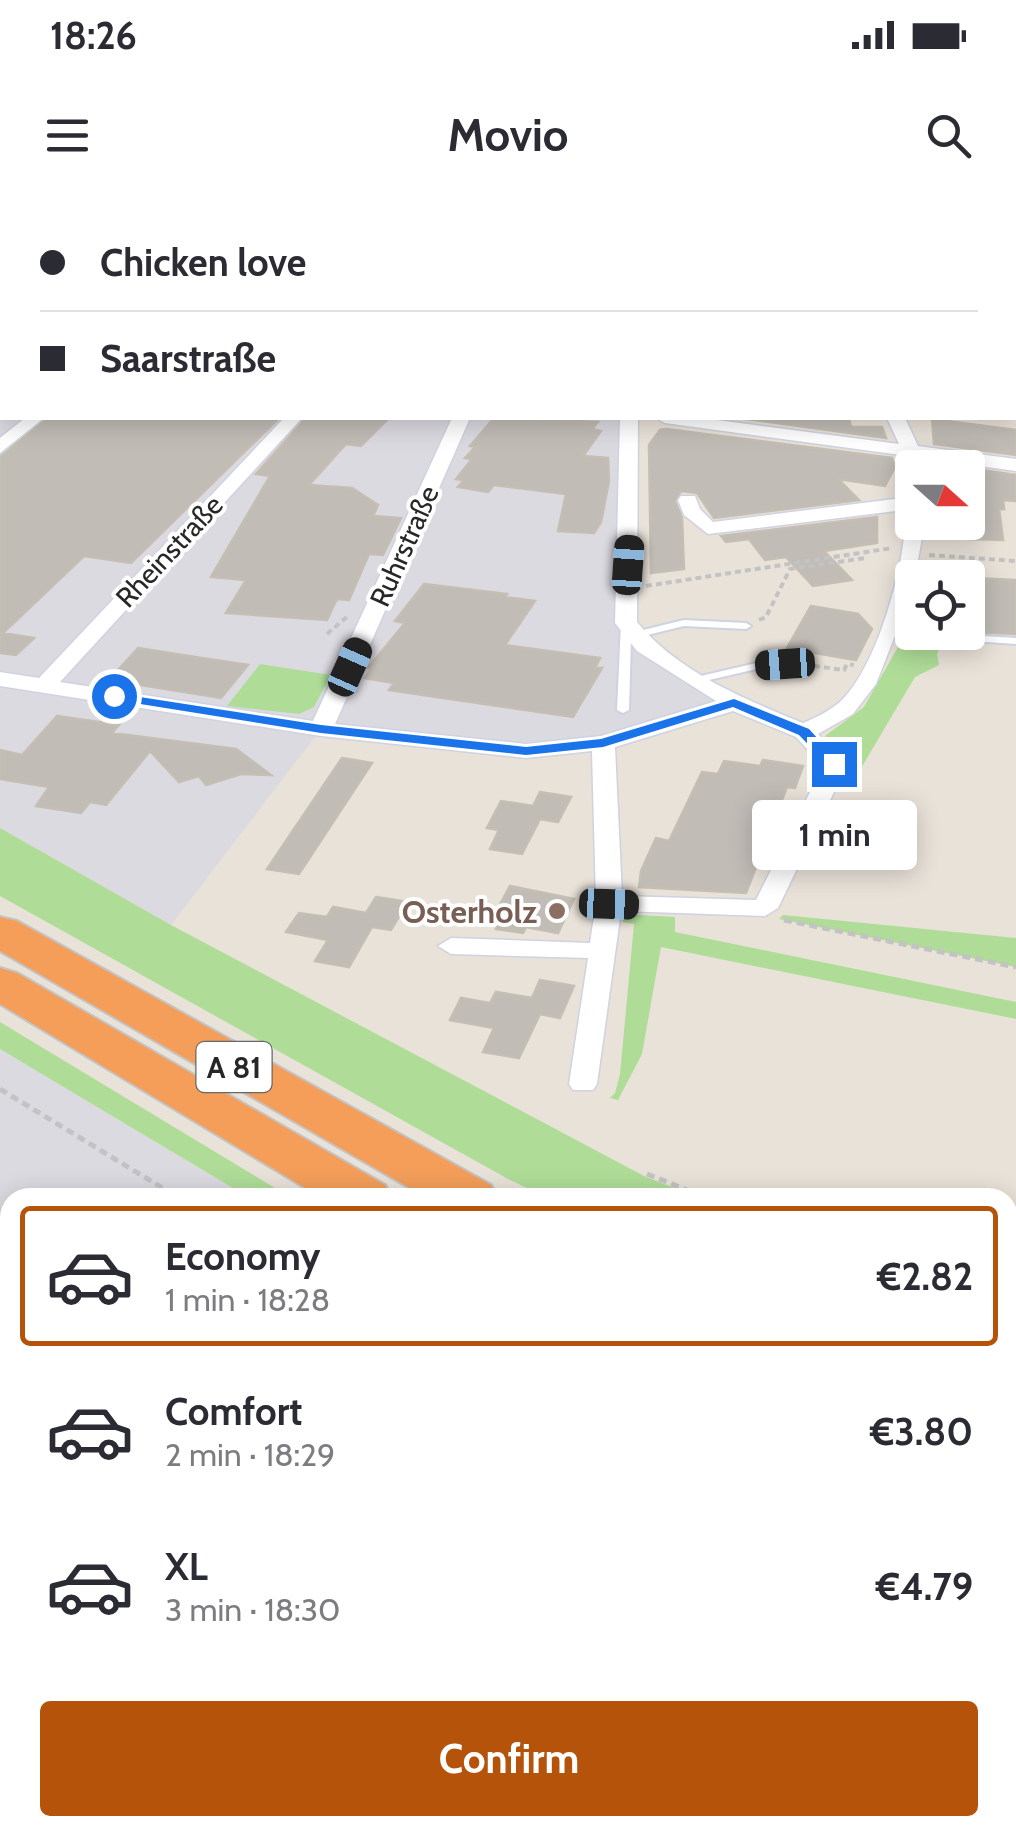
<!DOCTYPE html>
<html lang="en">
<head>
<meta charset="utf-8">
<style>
	:root { --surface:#fff; --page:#f2f2f3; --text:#2b2b33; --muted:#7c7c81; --line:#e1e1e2; --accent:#b45309 }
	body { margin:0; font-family:Cabin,sans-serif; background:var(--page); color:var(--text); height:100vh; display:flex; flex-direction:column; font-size:38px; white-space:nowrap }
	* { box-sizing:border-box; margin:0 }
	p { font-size:32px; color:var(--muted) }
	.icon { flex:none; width:55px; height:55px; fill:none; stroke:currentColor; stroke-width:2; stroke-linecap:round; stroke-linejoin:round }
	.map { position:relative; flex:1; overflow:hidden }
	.sheet { position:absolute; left:0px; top:988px; width:1018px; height:648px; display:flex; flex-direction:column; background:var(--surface); border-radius:30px 30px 0 0; box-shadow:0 5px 25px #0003 }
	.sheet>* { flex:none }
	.hud { position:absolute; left:0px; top:0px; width:1018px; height:220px; box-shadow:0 5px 25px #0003; display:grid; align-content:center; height:220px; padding:0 40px; background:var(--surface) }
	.needle { width:65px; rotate:111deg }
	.fabs { position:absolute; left:895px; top:250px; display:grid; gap:20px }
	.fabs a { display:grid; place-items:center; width:90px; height:90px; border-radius:10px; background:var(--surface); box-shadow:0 5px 25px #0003; font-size:50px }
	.end { position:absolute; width:45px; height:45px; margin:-22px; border:12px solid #1a73e8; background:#fff; box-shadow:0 0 0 5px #fff }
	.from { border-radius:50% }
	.bubble { position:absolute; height:70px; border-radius:10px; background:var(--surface); box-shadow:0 5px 25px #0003; font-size:32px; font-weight:700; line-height:70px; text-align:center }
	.car { position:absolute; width:30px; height:60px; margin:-30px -15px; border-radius:12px; box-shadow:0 0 8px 2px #0007; background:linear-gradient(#222 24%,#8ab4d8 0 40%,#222 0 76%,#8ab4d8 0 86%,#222 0) }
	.hud b { display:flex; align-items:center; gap:35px; height:95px; font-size:38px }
	.hud b+b { border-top:2px solid var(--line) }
	.hud i { width:25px; height:25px; background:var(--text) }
	ul { padding:18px 0 0; list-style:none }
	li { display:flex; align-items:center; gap:30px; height:140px; margin:0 20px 15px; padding:0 20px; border:5px solid transparent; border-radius:10px }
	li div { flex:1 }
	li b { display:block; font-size:38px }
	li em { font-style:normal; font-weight:700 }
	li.on { border-color:var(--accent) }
	li>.icon { width:90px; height:90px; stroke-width:1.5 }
	.cta { display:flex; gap:20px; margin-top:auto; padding:20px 40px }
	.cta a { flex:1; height:115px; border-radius:10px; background:var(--accent); color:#fff; font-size:40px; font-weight:700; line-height:115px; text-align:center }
	.status { display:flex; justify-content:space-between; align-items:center; height:70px; padding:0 50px; background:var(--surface); direction:ltr }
	.status svg { height:28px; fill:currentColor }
	header { display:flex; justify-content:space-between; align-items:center; height:130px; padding:0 40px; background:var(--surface); font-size:45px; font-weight:700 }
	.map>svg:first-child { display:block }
	.industrial { fill:#dcdae1 }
	.green { fill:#afdd98 }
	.building { fill:#c1bcb6; stroke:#c4beb3; stroke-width:2.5 }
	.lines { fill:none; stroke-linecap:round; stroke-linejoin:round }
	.service-casing { stroke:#cfd2e0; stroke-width:4 }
	.minor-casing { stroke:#cfd2e0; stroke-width:3 }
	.tertiary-casing { stroke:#cfd2e0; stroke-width:4 }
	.motorway-casing { stroke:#c3c3c3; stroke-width:4 }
	.path-far3 { stroke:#c3c3c3; stroke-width:2.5; stroke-dasharray:5 2.5; stroke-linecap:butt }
	.path-far2 { stroke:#c3c3c3; stroke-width:4; stroke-dasharray:6 4; stroke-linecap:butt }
	.path-far1 { stroke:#c3c3c3; stroke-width:5; stroke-dasharray:8 5; stroke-linecap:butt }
	.path { stroke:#c3c3c3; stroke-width:6; stroke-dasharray:10 6; stroke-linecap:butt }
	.service { fill:#fff; fill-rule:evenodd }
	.minor { fill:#fff; fill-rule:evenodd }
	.tertiary { fill:#fff; fill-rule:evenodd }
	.motorway { fill:#f49e5a; fill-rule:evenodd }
	.route { fill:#1a73e8 }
	.education-dot { fill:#8d6e63; stroke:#fff; stroke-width:4 }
	.labels { text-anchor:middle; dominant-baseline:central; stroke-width:8; stroke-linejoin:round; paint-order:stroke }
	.far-street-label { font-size:28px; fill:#272727; stroke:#fff }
	.shield { fill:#fff; stroke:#686868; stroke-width:2.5 }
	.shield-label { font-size:30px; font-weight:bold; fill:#272727 }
	.education-label { font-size:32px; font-weight:bold; fill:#785e54; stroke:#fff; text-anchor:end }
</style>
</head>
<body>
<div class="status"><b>18:26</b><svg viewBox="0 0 49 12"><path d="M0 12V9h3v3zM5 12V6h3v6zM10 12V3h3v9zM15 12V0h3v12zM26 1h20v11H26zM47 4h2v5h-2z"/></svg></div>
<header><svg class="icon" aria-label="menu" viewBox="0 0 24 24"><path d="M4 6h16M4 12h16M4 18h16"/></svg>Movio<svg class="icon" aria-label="search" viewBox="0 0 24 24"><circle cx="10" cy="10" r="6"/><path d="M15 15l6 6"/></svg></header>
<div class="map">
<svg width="1016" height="1634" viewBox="0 0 1016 1634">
	<rect width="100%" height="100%" fill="#e9e2d9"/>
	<path class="industrial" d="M 0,130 L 2,218 L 629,218 L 626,424 L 734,503 L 679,522 L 526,551 L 321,529 L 171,725 L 0,628 Z
		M 0,849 L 248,997 L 10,998 L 10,1606 L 0,1617 Z"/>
	<path class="green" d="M 293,0 L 790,0 L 792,2 L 302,2 Z
		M 903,438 L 943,440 L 937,454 L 939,465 L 915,477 L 857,575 L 845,570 L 839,551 L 825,536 L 864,507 Z
		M 260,464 L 331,475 L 314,507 L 299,514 L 227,506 Z
		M 0,628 L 171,725 L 646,977 L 698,997 L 546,997 L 508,979 L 0,696 Z
		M 623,714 L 675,717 L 675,732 L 1016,802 L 1016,819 L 661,747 L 642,854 L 618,900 L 610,898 L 615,893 L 620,874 L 634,724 L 623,722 Z
		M 783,715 L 1016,738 L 1016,767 L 779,719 Z
		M 0,822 L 290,997 L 248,997 L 0,849 Z
		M 66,1625 L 310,1625 L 338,1634 L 91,1634 Z"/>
	<path class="building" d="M 47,218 L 279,218 L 131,363 L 84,356 L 3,433 L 34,438 L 16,455 L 0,453 L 0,257 Z
		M 306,218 L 389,218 L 361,246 L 346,244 L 309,285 L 352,288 L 378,305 L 373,316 L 401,318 L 383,355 L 369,354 L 349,400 L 337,399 L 327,420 L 226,413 L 246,380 L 211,377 L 270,276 L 256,274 Z
		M 494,218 L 598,222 L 592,229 L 601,231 L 583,256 L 608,258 L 609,281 L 601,322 L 594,333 L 558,331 L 566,294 L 494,285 L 488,292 L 458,287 L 464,280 L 456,279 L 472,259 L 465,258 L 475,247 L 470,246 Z
		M 740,218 L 849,218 L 851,227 L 882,227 L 886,238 Z
		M 932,219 L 1016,230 L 1016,255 L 934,244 Z
		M 666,229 L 892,258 L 895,267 L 885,286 L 838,279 L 859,300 L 714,318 L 697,293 L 681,291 L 675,301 L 682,318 L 684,369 L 651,373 L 649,245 L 660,230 Z
		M 968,268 L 1016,275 L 1016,301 L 1003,300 L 1004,309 L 999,309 L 1003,340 L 968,339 Z
		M 877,317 L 877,343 L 824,351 L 852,380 L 813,386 L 786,357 L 765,360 L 749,339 L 726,342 L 721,336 Z
		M 973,378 L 1016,380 L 1016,434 L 975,432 Z
		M 424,384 L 507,394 L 505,397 L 535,401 L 505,445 L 600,458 L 595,468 L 602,468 L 573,517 L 389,490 L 394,483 L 365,478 L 371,469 L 368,468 L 405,423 L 395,421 Z
		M 811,406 L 858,414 L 872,429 L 856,460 L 787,448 Z
		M 138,448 L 195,457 L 248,465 L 221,498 L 109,480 Z
		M 57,516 L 119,525 L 112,533 L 236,549 L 271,575 L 241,574 L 206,585 L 199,576 L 179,582 L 150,551 L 106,605 L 90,602 L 81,613 L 36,606 L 49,587 L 0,579 L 0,550 L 22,555 Z
		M 342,558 L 372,563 L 299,674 L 267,669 Z
		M 763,560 L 803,566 L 795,588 L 787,587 L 746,693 L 639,687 L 641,671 L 656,638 L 669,641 L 702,572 L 718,574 L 724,561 L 760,566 Z
		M 540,592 L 571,597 L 558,622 L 540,619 L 522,654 L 490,649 L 499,630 L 487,628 L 501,601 L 533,606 Z
		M 510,686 L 574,699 L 558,733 L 526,727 L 523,733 L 496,729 L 504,713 L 496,712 Z
		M 376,697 L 408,702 L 391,730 L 372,727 L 349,767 L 315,761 L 328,740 L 286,732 L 299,713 L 327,717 L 333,707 L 366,713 Z
		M 540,780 L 574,786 L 560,818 L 540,814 L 519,858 L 483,852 L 494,828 L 450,820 L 461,798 L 490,803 L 496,792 L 532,798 Z"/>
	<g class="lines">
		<defs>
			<path id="service" d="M 107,0 L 117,0 L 114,2 L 106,2 Z
				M 0,70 L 2,70 L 2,76 L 0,76 Z
				M 0,128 L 2,128 L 2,132 L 0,132 Z
				M 626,420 L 631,423 L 631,433 L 684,420 L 746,423 L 751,426 L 746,429 L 684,426 L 635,438 L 631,437 L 629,510 L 623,513 L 617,510 L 621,423 Z
				M 887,430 L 1016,438 L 1016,444 L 883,435 L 882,433 Z
				M 761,462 L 801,462 L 806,465 L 801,468 L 761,468 L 696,483 L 690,480 L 692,478 Z"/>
			<path id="minor" d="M 286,0 L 308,0 L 309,2 L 288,2 Z
				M 1015,181 L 1016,181 L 1016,191 L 1015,191 Z
				M 25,218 L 44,218 L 0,253 L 0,238 Z
				M 284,218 L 302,218 L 60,482 L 313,521 L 452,218 L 470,218 L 335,524 L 526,544 L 601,536 L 716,501 L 637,451 L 615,423 L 620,218 L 638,218 L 637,422 C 678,472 744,499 803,523 C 817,517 832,510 843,499 C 877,464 904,369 905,322 L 912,317 L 912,322 L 925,322 L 912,392 L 876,484 L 853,514 L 818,534 L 847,565 L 778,708 L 765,716 L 621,711 L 597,884 L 593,890 L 573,890 L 569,884 L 588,758 L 451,754 L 438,746 L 451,738 L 590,743 L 596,703 L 592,551 L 526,558 L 321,536 L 0,486 L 0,472 L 39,478 ZM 733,511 L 796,537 L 823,566 L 756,700 L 622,696 L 615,547 Z
				M 656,218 L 702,218 L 899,244 L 887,218 L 905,218 L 918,246 L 1016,259 L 1016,271 L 919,258 L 918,268 L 912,268 L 912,309 L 708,334 L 684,315 L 678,300 L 681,296 L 695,296 L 700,309 L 713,322 L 902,298 L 901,255 L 665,223 Z
				M 10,1052 L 10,1120 L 0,1117 L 0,1055 Z
				M 10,1128 L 10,1157 L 0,1160 L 0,1131 Z"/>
			<path id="tertiary" d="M 0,1484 L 10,1487 L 10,1529 L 0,1526 Z
				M 356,1625 L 431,1625 L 435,1634 L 360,1634 Z"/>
			<path id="motorway" d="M 0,717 L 17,721 L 491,985 L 498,998 L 427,998 L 0,751 Z
				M 0,768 L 17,773 L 385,985 L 392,998 L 322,998 L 0,804 Z
				M 1008,1228 L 1016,1230 L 1016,1280 L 1008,1278 Z
				M 1008,1289 L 1016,1292 L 1016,1345 L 1008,1342 Z"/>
		</defs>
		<use href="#service" class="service-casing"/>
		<use href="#minor" class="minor-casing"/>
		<use href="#tertiary" class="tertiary-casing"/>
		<use href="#motorway" class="motorway-casing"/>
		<path class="path-far3" d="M 10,2 L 14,0"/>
		<path class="path-far2" d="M 929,355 L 1016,361
			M 646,386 L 892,348
			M 759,420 L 766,417 L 790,369 L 865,358
			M 327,434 L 349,415
			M 814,466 L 844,470 L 847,464 L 854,465"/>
		<path class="path-far1" d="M 784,720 L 1016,767
			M 0,889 L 179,998
			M 647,974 L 707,998"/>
		<path class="path" d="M 1008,1114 L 1016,1118
			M 0,1454 L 10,1458
			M 0,1565 L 10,1573
			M 0,1615 L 10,1605
			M 22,1625 L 36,1634
			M 530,1625 L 557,1634"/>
		<use href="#service" class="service"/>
		<use href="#minor" class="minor"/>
		<use href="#tertiary" class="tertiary"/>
		<use href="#motorway" class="motorway"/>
	</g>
	<path class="route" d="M 114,493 L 321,525 L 526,547 L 601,539 L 734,499 L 809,529 L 841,564 L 830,567 L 799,535 L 733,507 L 603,547 L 526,555 L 321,533 L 109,499 L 107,496 Z"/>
	<circle class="education-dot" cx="557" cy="711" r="10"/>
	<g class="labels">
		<g class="far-street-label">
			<text transform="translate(404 346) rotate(-66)">Ruhrstraße</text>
			<text transform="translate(169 351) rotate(-47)">Rheinstraße</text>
		</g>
		<rect class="shield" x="196.5" y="842" width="75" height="50" rx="8"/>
		<g class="shield-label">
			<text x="234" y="867">A 81</text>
		</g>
		<g class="education-label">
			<text x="537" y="711">Osterholz</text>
		</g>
	</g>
</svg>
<div class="fabs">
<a><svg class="needle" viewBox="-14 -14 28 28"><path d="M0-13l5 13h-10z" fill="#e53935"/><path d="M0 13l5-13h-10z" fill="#7c7c81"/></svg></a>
<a><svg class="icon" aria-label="locate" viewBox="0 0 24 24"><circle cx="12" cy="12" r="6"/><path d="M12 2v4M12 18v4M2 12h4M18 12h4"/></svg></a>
</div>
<i class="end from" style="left:114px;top:496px"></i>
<i class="end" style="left:834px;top:564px"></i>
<div class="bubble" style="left:752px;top:600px;width:165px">1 min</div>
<i class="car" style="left:628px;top:365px;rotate:4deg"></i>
<i class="car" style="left:785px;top:464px;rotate:266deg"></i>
<i class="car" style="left:350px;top:467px;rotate:24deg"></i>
<i class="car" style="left:609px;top:704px;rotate:92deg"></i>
<div class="hud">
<b><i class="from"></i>Chicken love</b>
<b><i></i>Saarstraße</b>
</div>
<section class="sheet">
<ul>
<li class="on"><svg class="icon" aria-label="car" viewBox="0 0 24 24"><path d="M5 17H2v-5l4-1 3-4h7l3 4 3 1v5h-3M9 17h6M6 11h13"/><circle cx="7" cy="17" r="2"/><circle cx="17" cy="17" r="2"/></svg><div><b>Economy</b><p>1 min · 18:28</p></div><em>€2.82</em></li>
<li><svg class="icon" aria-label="car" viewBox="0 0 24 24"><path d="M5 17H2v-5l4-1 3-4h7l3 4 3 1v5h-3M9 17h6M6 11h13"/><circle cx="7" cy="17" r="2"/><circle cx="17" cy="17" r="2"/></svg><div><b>Comfort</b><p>2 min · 18:29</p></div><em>€3.80</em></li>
<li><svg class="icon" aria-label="car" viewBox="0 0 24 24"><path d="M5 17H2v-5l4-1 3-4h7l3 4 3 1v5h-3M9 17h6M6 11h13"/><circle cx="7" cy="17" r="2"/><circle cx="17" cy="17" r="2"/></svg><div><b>XL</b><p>3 min · 18:30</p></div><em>€4.79</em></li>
</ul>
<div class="cta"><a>Confirm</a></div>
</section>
</div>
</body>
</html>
